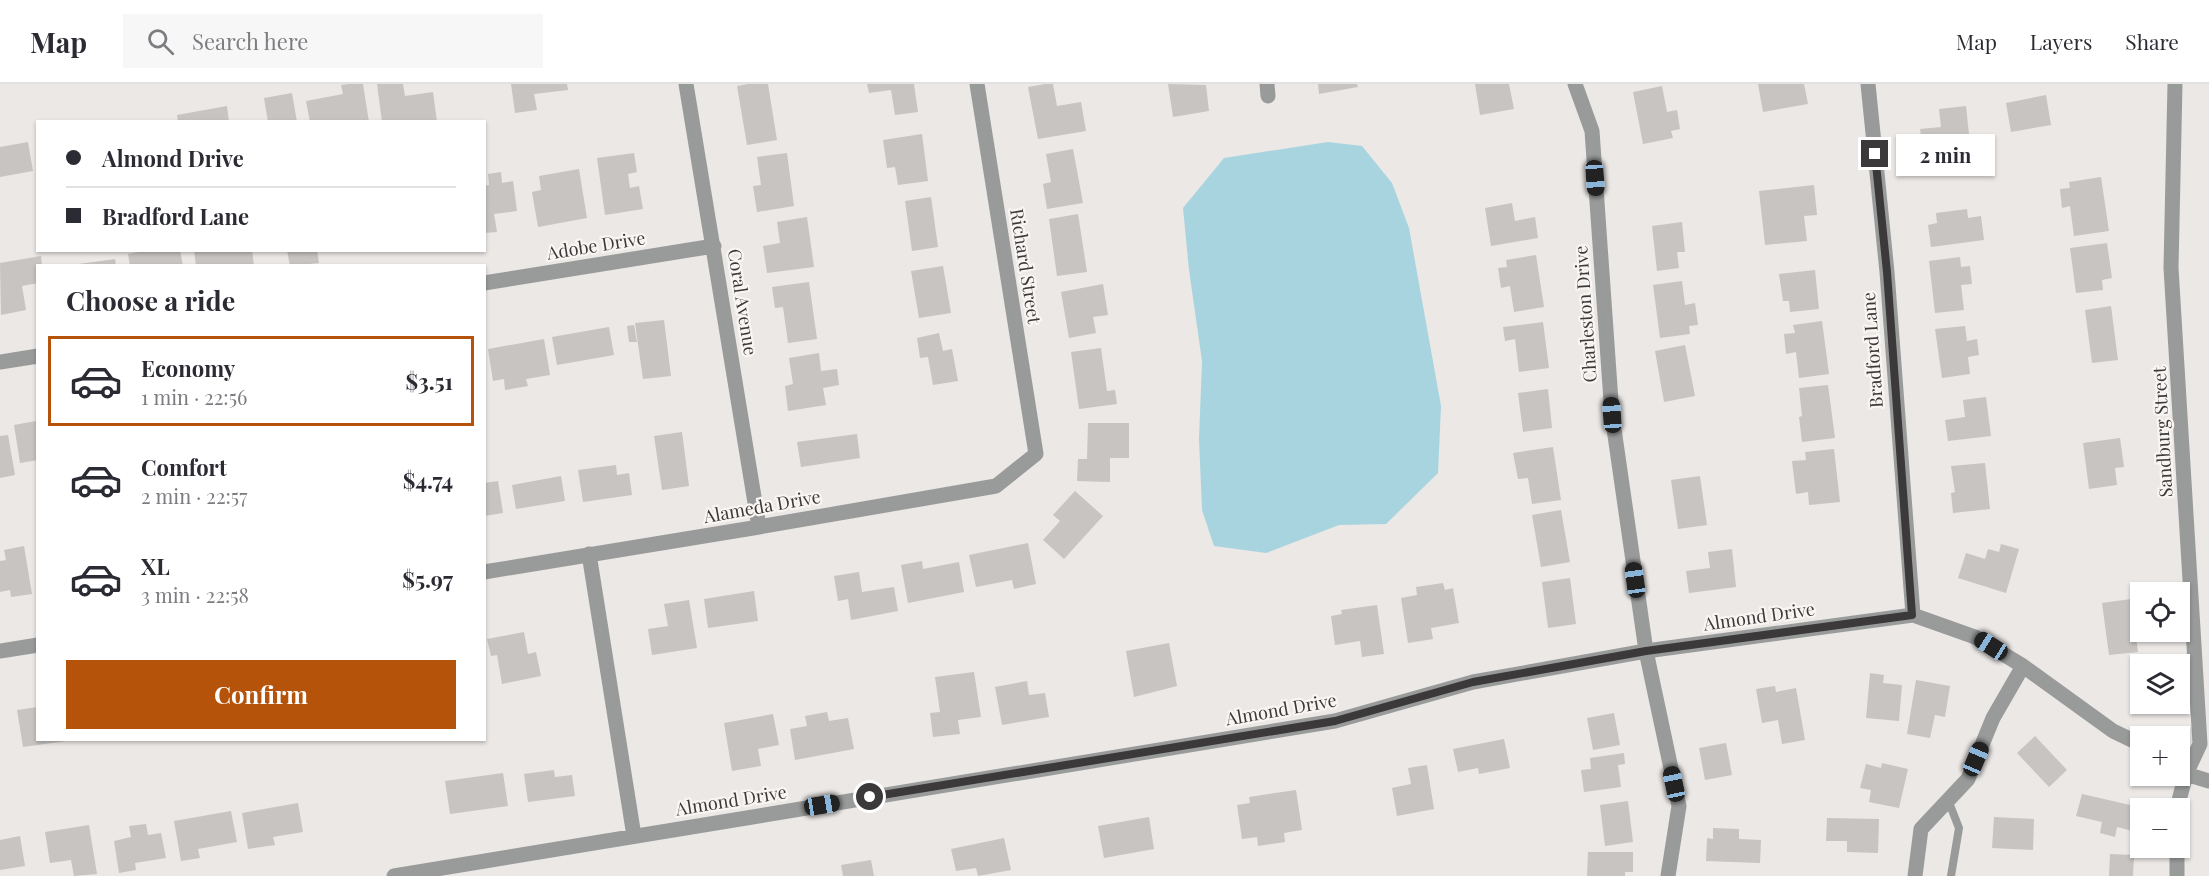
<!DOCTYPE html>
<html lang="en">
<head>
<meta charset="utf-8">
<style>
	:root { --surface:#fff; --page:#f7f7f7; --text:#2b2b33; --muted:#7c7c81; --line:#e1e1e2; --accent:#b45309 }
	body { margin:0; font-family:"Playfair Display",serif; background:var(--page); color:var(--text); height:100vh; display:flex; flex-direction:column; font-size:22px; white-space:nowrap }
	* { box-sizing:border-box; margin:0 }
	p { font-size:20px; color:var(--muted) }
	.icon { flex:none; width:33px; height:33px; fill:none; stroke:currentColor; stroke-width:2; stroke-linecap:round; stroke-linejoin:round }
	.map { position:relative; flex:1; overflow:hidden }
	.side { position:absolute; left:36px; top:180px; width:450px; height:477px; display:flex; flex-direction:column; background:var(--surface); border-radius:0px; box-shadow:0 2px 4px #0004 }
	.side>* { flex:none }
	.hud { position:absolute; left:36px; top:36px; width:450px; height:132px; border-radius:0px; box-shadow:0 2px 4px #0004; display:grid; align-content:center; height:132px; padding:0 30px; background:var(--surface) }
	.buttons { position:absolute; left:2130px; top:498px; display:grid; gap:12px }
	.buttons a { display:grid; place-items:center; width:60px; height:60px; border-radius:0px; background:var(--surface); box-shadow:0 2px 4px #0004; font-size:30px }
	.end { position:absolute; width:27px; height:27px; margin:-14px; border:8px solid #3b3939; background:#fff; box-shadow:0 0 0 3px #fff }
	.from { border-radius:50% }
	.bubble { position:absolute; height:42px; border-radius:0px; background:var(--surface); box-shadow:0 2px 4px #0004; font-size:20px; font-weight:700; line-height:42px; text-align:center }
	.car { position:absolute; width:18px; height:36px; margin:-18px -9px; border-radius:8px; box-shadow:0 0 4px 2px #0007; background:linear-gradient(#222 24%,#8ab4d8 0 40%,#222 0 76%,#8ab4d8 0 86%,#222 0) }
	.hud b { display:flex; align-items:center; gap:21px; height:57px; font-size:22px }
	.hud b+b { border-top:2px solid var(--line) }
	.hud i { width:15px; height:15px; background:var(--text) }
	ul { padding:0; list-style:none }
	li { display:flex; align-items:center; gap:18px; height:90px; margin:0 12px 9px; padding:0 18px; border:3px solid transparent; border-radius:0px }
	li div { flex:1 }
	li b { display:block; font-size:22px }
	li em { font-style:normal; font-weight:700 }
	li.active { border-color:var(--accent) }
	li>.icon { width:54px; height:54px; stroke-width:1.5 }
	h2 { padding:0 30px; font-size:27px; line-height:72px }
	.action { display:flex; gap:12px; margin-top:auto; padding:12px 30px }
	.action a { flex:1; height:69px; border-radius:0px; background:var(--accent); color:#fff; font-size:24px; font-weight:700; line-height:69px; text-align:center }
	header { display:flex; align-items:center; gap:36px; box-sizing:border-box; height:84px; padding:0 30px; background:var(--surface); border-bottom:2px solid var(--line) }
	header strong { font-size:28px }
	nav { display:flex; gap:33px; margin-inline-start:auto; font-size:21px }
	.search { width:420px; height:54px; background:var(--page); display:flex; align-items:center; gap:15px; box-sizing:border-box; padding:0 21px; border-radius:0px; color:var(--muted); font-size:22px }
	.map>svg:first-child { display:block }
	.water { fill:#a8d4df }
	.building { fill:#c7c4c2 }
	.lines { fill:none; stroke-linecap:round; stroke-linejoin:round }
	.lane { stroke:#999b9b; stroke-width:8 }
	.street { stroke:#999b9b; stroke-width:15 }
	.route { stroke:#3b3939; stroke-width:8 }
	.labels { text-anchor:middle; dominant-baseline:central; stroke-width:4.5; stroke-linejoin:round; paint-order:stroke }
	.street-label { font-size:18px; fill:#3b3939; stroke:#f8f5f3 }
</style>
</head>
<body>
<header>
<strong>Map</strong>
<div class="search"><svg class="icon" aria-label="search" viewBox="0 0 24 24"><circle cx="10" cy="10" r="6"/><path d="M15 15l6 6"/></svg>Search here</div>
<nav><a>Map</a><a>Layers</a><a>Share</a></nav>
</header>
<div class="map">
<svg width="2209" height="792" viewBox="0 0 2209 792">
	<rect width="100%" height="100%" fill="#ebe8e6"/>
	<path class="water" d="M 1328,58 L 1362,62 L 1392,99 L 1409,144 L 1441,322 L 1438,389 L 1386,440 L 1339,441 L 1266,469 L 1214,462 L 1202,426 L 1199,355 L 1202,277 L 1189,186 L 1183,124 L 1224,74 Z"/>
	<path class="building" d="M 349,0 L 363,0 L 369,38 L 310,38 L 306,17 L 343,10 L 341,1 Z
		M 377,0 L 403,0 L 405,12 L 433,8 L 437,38 L 382,38 Z
		M 511,0 L 567,0 L 568,6 L 534,10 L 537,26 L 515,29 Z
		M 748,0 L 768,0 L 777,56 L 747,61 L 737,2 Z
		M 867,0 L 914,0 L 918,28 L 895,31 L 891,6 L 869,9 Z
		M 1045,0 L 1053,0 L 1057,22 L 1081,18 L 1086,47 L 1038,55 L 1028,3 Z
		M 1168,0 L 1206,1 L 1209,27 L 1173,33 Z
		M 1318,0 L 1357,0 L 1358,3 L 1319,10 Z
		M 1475,0 L 1509,0 L 1514,25 L 1480,31 Z
		M 1758,0 L 1804,0 L 1808,20 L 1763,28 Z
		M 1662,2 L 1667,28 L 1677,26 L 1680,45 L 1671,47 L 1673,54 L 1643,60 L 1633,8 Z
		M 292,9 L 297,38 L 268,38 L 264,14 Z
		M 2046,11 L 2051,41 L 2011,48 L 2006,19 Z
		M 227,22 L 229,38 L 178,38 L 177,31 Z
		M 1966,22 L 1970,60 L 1923,66 L 1920,45 L 1941,43 L 1939,25 Z
		M 922,50 L 928,97 L 898,101 L 895,83 L 887,84 L 883,56 Z
		M 28,58 L 33,87 L 0,93 L 0,63 Z
		M 1073,65 L 1083,119 L 1047,125 L 1043,100 L 1051,98 L 1046,70 Z
		M 634,69 L 637,88 L 628,90 L 630,104 L 639,102 L 643,125 L 605,131 L 597,74 Z
		M 787,69 L 794,122 L 757,128 L 753,102 L 761,101 L 757,73 Z
		M 579,85 L 587,134 L 538,143 L 532,108 L 541,106 L 539,92 Z
		M 501,88 L 502,99 L 513,97 L 517,127 L 494,130 L 497,148 L 484,149 L 484,102 L 489,101 L 488,90 Z
		M 2101,93 L 2109,147 L 2074,152 L 2070,122 L 2062,124 L 2060,105 L 2070,104 L 2069,98 Z
		M 1814,101 L 1817,131 L 1804,132 L 1807,157 L 1765,161 L 1759,107 Z
		M 931,113 L 938,163 L 912,167 L 905,117 Z
		M 1512,119 L 1515,137 L 1535,133 L 1538,154 L 1491,162 L 1485,124 Z
		M 1967,125 L 1968,134 L 1981,132 L 1984,156 L 1931,163 L 1928,141 L 1937,139 L 1936,129 Z
		M 1078,130 L 1087,188 L 1057,192 L 1049,135 Z
		M 807,133 L 814,183 L 767,189 L 763,162 L 780,159 L 777,138 Z
		M 1682,138 L 1685,168 L 1677,168 L 1679,184 L 1657,187 L 1652,142 Z
		M 2107,159 L 2112,194 L 2102,196 L 2103,206 L 2076,209 L 2070,164 Z
		M 149,166 L 180,166 L 183,182 L 130,182 L 128,170 Z
		M 194,166 L 252,166 L 254,182 L 196,182 Z
		M 287,166 L 317,166 L 319,179 L 290,182 Z
		M 1536,171 L 1544,223 L 1514,228 L 1510,202 L 1501,204 L 1498,184 L 1507,183 L 1506,176 Z
		M 41,172 L 42,182 L 38,182 L 38,199 L 22,202 L 26,226 L 1,231 L 0,179 Z
		M 1960,173 L 1961,183 L 1970,182 L 1972,200 L 1961,201 L 1964,226 L 1935,229 L 1929,177 Z
		M 115,175 L 116,182 L 79,182 L 79,180 Z
		M 943,182 L 951,229 L 919,234 L 911,187 Z
		M 1815,186 L 1819,225 L 1790,228 L 1789,217 L 1783,217 L 1779,190 Z
		M 1682,197 L 1685,221 L 1695,219 L 1698,241 L 1689,242 L 1690,250 L 1660,254 L 1653,201 Z
		M 809,198 L 817,255 L 788,259 L 783,223 L 775,224 L 772,203 Z
		M 1103,200 L 1108,231 L 1093,233 L 1096,249 L 1069,254 L 1061,208 Z
		M 2111,222 L 2118,276 L 2092,279 L 2085,226 Z
		M 664,236 L 671,292 L 643,295 L 635,239 Z
		M 1822,237 L 1829,290 L 1799,294 L 1796,268 L 1786,270 L 1784,250 L 1795,249 L 1793,241 Z
		M 1543,238 L 1549,284 L 1519,288 L 1515,255 L 1505,257 L 1503,243 Z
		M 634,241 L 637,258 L 629,258 L 627,242 Z
		M 1965,242 L 1967,257 L 1977,255 L 1979,271 L 1968,273 L 1970,290 L 1942,294 L 1935,245 Z
		M 609,243 L 614,271 L 557,281 L 552,253 Z
		M 939,249 L 943,267 L 952,265 L 958,297 L 933,301 L 928,273 L 920,274 L 917,254 Z
		M 544,255 L 550,291 L 526,295 L 528,302 L 505,306 L 504,295 L 493,297 L 488,265 Z
		M 1685,261 L 1695,312 L 1664,318 L 1655,267 Z
		M 1101,264 L 1107,307 L 1115,306 L 1117,320 L 1079,325 L 1071,268 Z
		M 819,269 L 821,287 L 837,285 L 839,301 L 823,304 L 826,321 L 788,327 L 785,302 L 793,300 L 789,274 Z
		M 1828,301 L 1835,354 L 1802,358 L 1799,333 L 1802,332 L 1799,304 Z
		M 1548,305 L 1552,344 L 1523,348 L 1518,309 Z
		M 1986,313 L 1991,352 L 1948,357 L 1945,336 L 1965,333 L 1963,316 Z
		M 36,337 L 38,376 L 20,379 L 14,341 Z
		M 1088,339 L 1129,339 L 1129,374 L 1110,374 L 1110,398 L 1077,397 L 1078,375 L 1087,375 Z
		M 682,348 L 689,402 L 662,406 L 654,352 Z
		M 857,350 L 860,374 L 801,383 L 797,358 Z
		M 8,351 L 15,391 L 0,394 L 0,352 Z
		M 2120,354 L 2124,383 L 2115,384 L 2117,401 L 2089,405 L 2083,359 Z
		M 1553,363 L 1561,416 L 1532,420 L 1528,394 L 1518,395 L 1513,369 Z
		M 1834,365 L 1840,418 L 1809,421 L 1808,408 L 1796,410 L 1792,377 L 1806,376 L 1805,368 Z
		M 1985,379 L 1990,425 L 1953,429 L 1951,409 L 1955,408 L 1951,382 Z
		M 616,381 L 617,391 L 629,389 L 632,411 L 583,418 L 578,386 Z
		M 561,392 L 565,417 L 516,425 L 512,401 Z
		M 1700,392 L 1707,441 L 1678,445 L 1671,396 Z
		M 498,397 L 503,429 L 484,432 L 484,399 Z
		M 1075,407 L 1103,432 L 1064,475 L 1043,456 L 1060,437 L 1053,431 Z
		M 1561,426 L 1570,478 L 1541,483 L 1532,431 Z
		M 1028,459 L 1036,500 L 1014,505 L 1012,496 L 976,503 L 969,471 Z
		M 2001,460 L 2019,465 L 2006,509 L 1958,494 L 1966,469 L 1985,475 L 1988,465 L 1999,468 Z
		M 24,462 L 32,510 L 11,513 L 10,506 L 0,508 L 0,477 L 6,476 L 4,466 Z
		M 1732,465 L 1736,503 L 1689,509 L 1686,487 L 1710,484 L 1708,468 Z
		M 922,477 L 923,485 L 959,478 L 964,508 L 908,519 L 901,481 Z
		M 859,488 L 862,508 L 894,503 L 898,527 L 851,536 L 848,515 L 838,517 L 834,492 Z
		M 1570,494 L 1576,540 L 1548,544 L 1542,498 Z
		M 1443,499 L 1445,506 L 1453,504 L 1459,539 L 1431,544 L 1433,555 L 1408,559 L 1401,514 L 1417,511 L 1416,503 Z
		M 754,507 L 758,537 L 708,544 L 704,515 Z
		M 2131,515 L 2138,568 L 2109,571 L 2102,519 Z
		M 689,516 L 697,564 L 652,571 L 648,545 L 668,542 L 664,520 Z
		M 1377,521 L 1384,570 L 1362,573 L 1360,557 L 1335,561 L 1331,532 L 1342,530 L 1341,526 Z
		M 524,548 L 528,570 L 536,568 L 541,592 L 502,600 L 497,571 L 491,572 L 487,555 Z
		M 1169,559 L 1177,602 L 1134,613 L 1126,567 Z
		M 974,588 L 981,633 L 958,636 L 960,650 L 933,653 L 930,629 L 940,628 L 935,593 Z
		M 1870,589 L 1884,591 L 1883,599 L 1902,601 L 1899,637 L 1866,634 Z
		M 1916,596 L 1950,602 L 1945,633 L 1935,631 L 1930,654 L 1907,650 Z
		M 1027,597 L 1029,611 L 1045,609 L 1049,633 L 1002,641 L 995,603 Z
		M 1775,602 L 1776,608 L 1796,604 L 1805,656 L 1782,660 L 1778,636 L 1762,639 L 1756,605 Z
		M 38,623 L 38,656 L 66,657 L 23,663 L 17,626 Z
		M 827,628 L 829,637 L 848,634 L 854,665 L 795,676 L 790,645 L 807,642 L 805,632 Z
		M 1614,629 L 1620,661 L 1593,666 L 1587,634 Z
		M 773,630 L 779,661 L 758,665 L 761,682 L 732,687 L 724,639 Z
		M 2035,652 L 2067,686 L 2049,703 L 2017,669 Z
		M 1504,655 L 1510,684 L 1479,690 L 1478,684 L 1458,688 L 1453,665 Z
		M 1726,659 L 1732,691 L 1705,696 L 1699,664 Z
		M 1624,669 L 1625,680 L 1618,681 L 1621,703 L 1584,708 L 1581,686 L 1591,685 L 1590,674 Z
		M 1882,679 L 1908,685 L 1899,724 L 1869,718 L 1871,706 L 1860,704 L 1866,680 L 1881,684 Z
		M 1427,681 L 1434,725 L 1397,732 L 1392,704 L 1411,700 L 1408,684 Z
		M 554,686 L 555,693 L 572,691 L 575,712 L 528,718 L 524,690 Z
		M 503,689 L 508,722 L 450,730 L 445,697 Z
		M 1296,706 L 1302,746 L 1284,749 L 1285,758 L 1258,762 L 1257,753 L 1242,755 L 1237,721 L 1250,719 L 1249,713 Z
		M 2082,710 L 2139,723 L 2133,747 L 2117,743 L 2115,753 L 2100,749 L 2102,738 L 2076,732 Z
		M 1628,717 L 1633,758 L 1605,762 L 1600,721 Z
		M 298,719 L 303,748 L 273,753 L 275,761 L 248,765 L 242,729 Z
		M 231,727 L 237,758 L 198,765 L 200,774 L 181,777 L 174,737 Z
		M 1149,733 L 1154,765 L 1104,774 L 1098,742 Z
		M 1994,733 L 2034,735 L 2033,766 L 1992,764 Z
		M 1827,734 L 1879,735 L 1878,769 L 1847,768 L 1847,757 L 1826,757 Z
		M 146,740 L 148,751 L 161,749 L 166,774 L 135,779 L 136,786 L 119,789 L 114,757 L 131,753 L 129,742 Z
		M 89,741 L 97,790 L 74,792 L 71,776 L 50,779 L 45,748 Z
		M 1713,744 L 1739,745 L 1739,755 L 1761,756 L 1760,779 L 1706,777 L 1707,754 L 1713,755 Z
		M 20,752 L 25,782 L 0,786 L 0,756 Z
		M 1004,754 L 1011,786 L 978,792 L 976,784 L 956,787 L 951,765 Z
		M 1588,768 L 1633,768 L 1633,788 L 1625,788 L 1625,792 L 1587,792 Z
		M 2110,770 L 2134,771 L 2133,792 L 2109,792 Z
		M 871,776 L 874,792 L 843,792 L 841,781 Z"/>
	<g class="lines">
		<path class="lane" d="M 1948,716 L 1959,744 L 1951,792"/>
		<path class="street" d="M 686,0 L 759,443
			M 1267,0 L 1268,12
			M 1575,0 L 1592,47 L 1612,331 L 1646,567 L 1679,722 L 1668,792
			M 1868,0 L 1887,188 L 1913,531
			M 2175,0 L 2171,184 L 2200,660 L 2186,690 L 2177,724
			M 484,199 L 714,162
			M 0,278 L 38,272
			M 589,470 L 634,752
			M 484,488 L 759,443 L 996,402 L 1036,370 L 977,0
			M 0,567 L 38,561
			M 2180,685 L 2186,690 L 2209,697
			M 394,792 L 1335,637 L 1473,598 L 1646,567 L 1913,531 L 1975,553 L 2023,582 L 2113,647 L 2140,660
			M 1915,792 L 1921,745 L 1968,695 L 1993,634 L 2023,582
			M 2177,792 L 2177,764"/>
	</g>
	<g class="lines">
		<path class="route" d="M 870,713 L 1335,637 L 1473,598 L 1646,567 L 1912,531 L 1887,188 L 1875,70"/>
	</g>
	<g class="labels">
		<g class="street-label">
			<text transform="translate(596 161) rotate(-9)">Adobe Drive</text>
			<text transform="translate(1026 182) rotate(81)">Richard Street</text>
			<text transform="translate(743 218) rotate(81)">Coral Avenue</text>
			<text transform="translate(1585 230) rotate(-94)">Charleston Drive</text>
			<text transform="translate(1872 266) rotate(-94)">Bradford Lane</text>
			<text transform="translate(2162 348) rotate(-93)">Sandburg Street</text>
			<text transform="translate(762 422) rotate(-10)">Alameda Drive</text>
			<text transform="translate(1759 532) rotate(-8)">Almond Drive</text>
			<text transform="translate(1281 625) rotate(-10)">Almond Drive</text>
			<text transform="translate(731 716) rotate(-9)">Almond Drive</text>
		</g>
	</g>
</svg>
<div class="buttons">
<a><svg class="icon" aria-label="locate" viewBox="0 0 24 24"><circle cx="12" cy="12" r="6"/><path d="M12 2v4M12 18v4M2 12h4M18 12h4"/></svg></a>
<a><svg class="icon" aria-label="layers" viewBox="0 0 24 24"><path d="M12 4l9 5-9 5-9-5zM3 14l9 5 9-5"/></svg></a>
<a>+</a>
<a>−</a>
</div>
<i class="end from" style="left:870px;top:713px"></i>
<i class="end" style="left:1875px;top:70px"></i>
<div class="bubble" style="left:1896px;top:50px;width:99px">2 min</div>
<i class="car" style="left:1595px;top:94px;rotate:176deg"></i>
<i class="car" style="left:1612px;top:331px;rotate:356deg"></i>
<i class="car" style="left:1635px;top:496px;rotate:352deg"></i>
<i class="car" style="left:1991px;top:562px;rotate:302deg"></i>
<i class="car" style="left:1976px;top:675px;rotate:23deg"></i>
<i class="car" style="left:1674px;top:700px;rotate:348deg"></i>
<i class="car" style="left:822px;top:721px;rotate:81deg"></i>
<div class="hud">
<b><i class="from"></i>Almond Drive</b>
<b><i></i>Bradford Lane</b>
</div>
<section class="side">
<h2>Choose a ride</h2>
<ul>
<li class="active"><svg class="icon" aria-label="car" viewBox="0 0 24 24"><path d="M5 17H2v-5l4-1 3-4h7l3 4 3 1v5h-3M9 17h6M6 11h13"/><circle cx="7" cy="17" r="2"/><circle cx="17" cy="17" r="2"/></svg><div><b>Economy</b><p>1 min · 22:56</p></div><em>$3.51</em></li>
<li><svg class="icon" aria-label="car" viewBox="0 0 24 24"><path d="M5 17H2v-5l4-1 3-4h7l3 4 3 1v5h-3M9 17h6M6 11h13"/><circle cx="7" cy="17" r="2"/><circle cx="17" cy="17" r="2"/></svg><div><b>Comfort</b><p>2 min · 22:57</p></div><em>$4.74</em></li>
<li><svg class="icon" aria-label="car" viewBox="0 0 24 24"><path d="M5 17H2v-5l4-1 3-4h7l3 4 3 1v5h-3M9 17h6M6 11h13"/><circle cx="7" cy="17" r="2"/><circle cx="17" cy="17" r="2"/></svg><div><b>XL</b><p>3 min · 22:58</p></div><em>$5.97</em></li>
</ul>
<div class="action"><a>Confirm</a></div>
</section>
</div>
</body>
</html>
